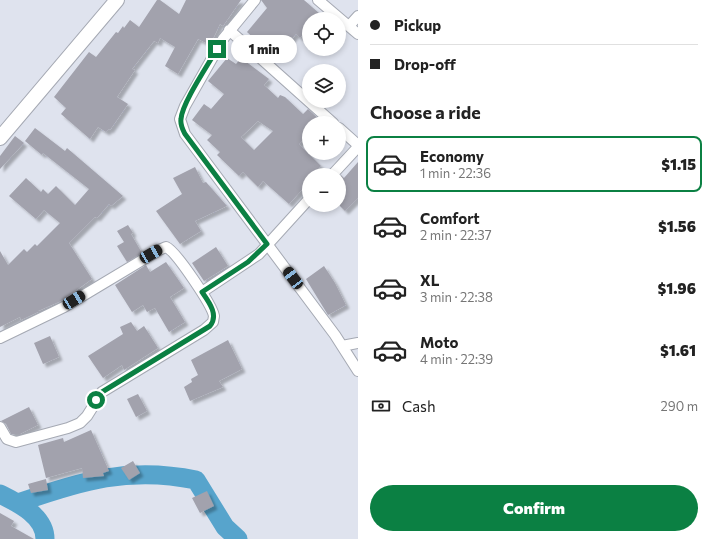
<!DOCTYPE html>
<html lang="en">
<head>
<meta charset="utf-8">
<style>
	:root { --surface:#fff; --page:#f6f6f6; --text:#222; --muted:#767676; --line:#e0e0e0; --accent:#0b8043 }
	body { margin:0; font-family:Commissioner,sans-serif; background:var(--page); color:var(--text); height:100vh; display:flex; flex-direction:column; font-size:15px; white-space:nowrap }
	* { box-sizing:border-box; margin:0 }
	p { font-size:13px; color:var(--muted) }
	.icon { flex:none; width:22px; height:22px; fill:none; stroke:currentColor; stroke-width:2; stroke-linecap:round; stroke-linejoin:round }
	.map { position:relative; flex:1; overflow:hidden }
	.drawer { display:flex; flex-direction:column; background:var(--surface); width:352px }
	.drawer>* { flex:none }
	.banner { display:grid; align-content:center; height:88px; padding:0 12px; background:var(--surface) }
	.fabs { position:absolute; left:302px; top:12px; display:grid; gap:8px }
	.fabs a { display:grid; place-items:center; width:44px; height:44px; border-radius:50%; background:var(--surface); box-shadow:0 2px 6px #0003; font-size:20px }
	.end { position:absolute; width:18px; height:18px; margin:-9px; border:5px solid #0b8043; background:#fff; box-shadow:0 0 0 2px #fff }
	.from { border-radius:50% }
	.bubble { position:absolute; height:28px; border-radius:14px; background:var(--surface); box-shadow:0 2px 6px #0003; font-size:13px; font-weight:800; line-height:28px; text-align:center }
	.car { position:absolute; width:12px; height:24px; margin:-12px -6px; border-radius:5px; box-shadow:0 0 3px 1px #0007; background:linear-gradient(#222 24%,#8ab4d8 0 40%,#222 0 76%,#8ab4d8 0 86%,#222 0) }
	.banner b { display:flex; align-items:center; gap:14px; height:38px; font-size:15px }
	.banner b+b { border-top:1px solid var(--line) }
	.banner i { width:10px; height:10px; background:var(--text) }
	ul { padding:0; list-style:none }
	li { display:flex; align-items:center; gap:12px; height:56px; margin:0 8px 6px; padding:0 4px; border:2px solid transparent; border-radius:8px }
	li div { flex:1 }
	li b { display:block; font-size:15px }
	li em { font-style:normal; font-weight:800 }
	li.selected { border-color:var(--accent) }
	li>.icon { width:36px; height:36px; stroke-width:1.5 }
	h2 { padding:0 12px; font-size:18px; line-height:48px }
	.pay { display:flex; align-items:center; gap:10px; height:44px; padding:0 12px; font-size:15px }
	.pay p { margin-inline-start:auto }
	.cta { display:flex; gap:8px; margin-top:auto; padding:8px 12px }
	.cta a { flex:1; height:46px; border-radius:24px; background:var(--accent); color:#fff; font-size:16px; font-weight:800; line-height:46px; text-align:center }
	main { display:flex; flex:1; min-height:0 }
	.map>svg:first-child { display:block }
	.lines { fill:none; stroke-linecap:round; stroke-linejoin:round }
	.river { stroke:#57a4cc; stroke-width:19 }
	.building { fill:#a2a2ad; fill-rule:evenodd; filter:url(#shadow) }
	.street-casing { stroke:#a5a9b3; stroke-width:12 }
	.secondary-casing { stroke:#a5a9b3; stroke-width:16 }
	.street { stroke:#fff; stroke-width:10 }
	.secondary { stroke:#fff; stroke-width:14 }
	.route { stroke:#0b8043; stroke-width:5 }
</style>
</head>
<body>
<main>
<div class="map">
<svg width="358" height="539" viewBox="0 0 358 539">
	<defs>
		<filter id="shadow"><feDropShadow dx="3.5" dy="3.5" stdDeviation="1" flood-color="#0004"/></filter>
	</defs>
	<rect width="100%" height="100%" fill="#dfe3ee"/>
	<g class="lines">
		<path class="river" d="M 0,494 C 18,503 45,516 45,539
			M 18,503 C 81,481 129,466 196,480 L 225,527 L 238,539"/>
	</g>
	<path class="building" d="M 157,0 L 160,0 L 179,14 L 186,0 L 241,0 L 223,26 L 220,24 L 210,45 L 198,39 L 178,74 L 165,66 L 175,47 L 160,38 L 158,43 L 154,41 L 132,69 L 135,70 L 117,97 L 128,104 L 110,130 L 109,129 L 106,132 L 98,127 L 90,139 L 61,114 L 66,108 L 54,97 L 89,52 L 96,57 L 116,32 L 118,33 L 123,26 L 124,28 L 130,20 L 139,27 Z
		M 261,0 L 304,0 L 320,14 L 316,19 L 309,19 L 309,27 L 300,38 L 296,34 L 275,58 L 247,32 L 267,8 Z
		M 227,58 L 236,64 L 241,58 L 269,79 L 264,85 L 278,98 L 280,95 L 285,97 L 303,114 L 308,109 L 323,123 L 309,123 L 309,134 L 299,144 L 321,166 L 312,175 L 309,175 L 309,182 L 289,204 L 263,181 L 258,187 L 243,172 L 239,176 L 217,155 L 220,152 L 207,140 L 212,135 L 192,120 L 204,104 L 211,109 L 224,94 L 208,81 ZM 258,121 L 273,131 L 254,150 L 241,137 Z
		M 35,128 L 65,151 L 67,148 L 123,196 L 111,206 L 109,204 L 97,218 L 95,217 L 69,243 L 92,279 L 61,301 L 38,311 L 38,312 L 21,320 L 20,317 L 0,327 L 0,251 L 8,265 L 24,249 L 27,252 L 35,244 L 37,246 L 60,223 L 44,210 L 36,219 L 9,196 L 26,178 L 41,192 L 43,189 L 48,194 L 56,186 L 75,205 L 89,189 L 43,153 L 42,155 L 25,141 Z
		M 15,136 L 24,143 L 0,169 L 0,156 Z
		M 358,162 L 358,198 L 345,211 L 339,205 L 339,177 L 341,175 L 344,178 Z
		M 195,167 L 203,183 L 206,182 L 227,206 L 195,221 L 201,231 L 180,244 L 156,211 L 182,194 L 173,178 Z
		M 128,225 L 133,233 L 131,234 L 142,253 L 127,262 L 117,246 L 124,242 L 117,231 Z
		M 216,247 L 228,266 L 204,281 L 192,263 Z
		M 166,262 L 184,288 L 170,297 L 185,322 L 169,332 L 155,308 L 147,312 L 143,305 L 132,312 L 115,285 L 146,265 L 150,272 Z
		M 324,266 L 335,283 L 346,305 L 328,315 L 306,279 Z
		M 131,322 L 137,331 L 144,326 L 158,348 L 124,370 L 122,365 L 103,378 L 88,356 L 123,334 L 120,327 Z
		M 50,336 L 59,357 L 43,364 L 34,343 Z
		M 228,340 L 242,369 L 219,381 L 223,387 L 190,401 L 184,387 L 192,382 L 191,379 L 198,375 L 191,360 Z
		M 138,394 L 147,411 L 136,417 L 127,399 Z
		M 29,407 L 38,425 L 20,434 L 11,434 L 6,424 L 1,421 Z
		M 91,430 L 109,471 L 103,473 L 104,476 L 83,478 L 82,468 L 46,478 L 38,445 L 63,438 L 64,442 Z
		M 133,461 L 140,473 L 129,480 L 121,468 Z
		M 46,479 L 48,490 L 31,493 L 28,484 Z
		M 207,491 L 214,506 L 200,513 L 192,498 Z
		M 0,513 L 14,521 L 11,526 L 34,539 L 0,539 Z"/>
	<g class="lines">
		<defs>
			<path id="street" d="M 255,0 L 223,39 L 185,106 L 180,119 L 185,134 L 335,335 L 358,371
				M 318,0 L 358,34
				M 349,26 L 358,16
				M 229,30 L 333,123
				M 339,128 L 358,145
				M 332,175 L 358,147
				M 202,292 L 259,254 L 309,199
				M 0,338 L 64,307 L 159,250 L 166,247 C 176,251 212,305 214,316 L 213,322 L 204,330 L 102,392 L 87,416 L 80,423 L 68,428 L 16,442 L 7,439 L 0,427
				M 342,346 L 358,343"/>
			<path id="secondary" d="M 0,138 L 117,0"/>
		</defs>
		<use href="#street" class="street-casing"/>
		<use href="#secondary" class="secondary-casing"/>
		<use href="#street" class="street"/>
		<use href="#secondary" class="secondary"/>
	</g>
	<g class="lines">
		<path class="route" d="M 96,400 L 102,392 L 210,326 C 219,315 209,302 202,292 L 248,262 L 267,244 L 185,134 C 183,130 180,125 181,119 C 182,103 208,65 217,49"/>
	</g>
</svg>
<div class="fabs">
<a><svg class="icon" aria-label="locate" viewBox="0 0 24 24"><circle cx="12" cy="12" r="6"/><path d="M12 2v4M12 18v4M2 12h4M18 12h4"/></svg></a>
<a><svg class="icon" aria-label="layers" viewBox="0 0 24 24"><path d="M12 4l9 5-9 5-9-5zM3 14l9 5 9-5"/></svg></a>
<a>+</a>
<a>−</a>
</div>
<i class="end from" style="left:96px;top:400px"></i>
<i class="end" style="left:217px;top:49px"></i>
<div class="bubble" style="left:231px;top:35px;width:66px">1 min</div>
<i class="car" style="left:151px;top:254px;rotate:60deg"></i>
<i class="car" style="left:293px;top:278px;rotate:323deg"></i>
<i class="car" style="left:74px;top:300px;rotate:59deg"></i>
</div>
<section class="drawer">
<div class="banner">
<b><i class="from"></i>Pickup</b>
<b><i></i>Drop-off</b>
</div>
<h2>Choose a ride</h2>
<ul>
<li class="selected"><svg class="icon" aria-label="car" viewBox="0 0 24 24"><path d="M5 17H2v-5l4-1 3-4h7l3 4 3 1v5h-3M9 17h6M6 11h13"/><circle cx="7" cy="17" r="2"/><circle cx="17" cy="17" r="2"/></svg><div><b>Economy</b><p>1 min · 22:36</p></div><em>$1.15</em></li>
<li><svg class="icon" aria-label="car" viewBox="0 0 24 24"><path d="M5 17H2v-5l4-1 3-4h7l3 4 3 1v5h-3M9 17h6M6 11h13"/><circle cx="7" cy="17" r="2"/><circle cx="17" cy="17" r="2"/></svg><div><b>Comfort</b><p>2 min · 22:37</p></div><em>$1.56</em></li>
<li><svg class="icon" aria-label="car" viewBox="0 0 24 24"><path d="M5 17H2v-5l4-1 3-4h7l3 4 3 1v5h-3M9 17h6M6 11h13"/><circle cx="7" cy="17" r="2"/><circle cx="17" cy="17" r="2"/></svg><div><b>XL</b><p>3 min · 22:38</p></div><em>$1.96</em></li>
<li><svg class="icon" aria-label="car" viewBox="0 0 24 24"><path d="M5 17H2v-5l4-1 3-4h7l3 4 3 1v5h-3M9 17h6M6 11h13"/><circle cx="7" cy="17" r="2"/><circle cx="17" cy="17" r="2"/></svg><div><b>Moto</b><p>4 min · 22:39</p></div><em>$1.61</em></li>
</ul>
<div class="pay"><svg class="icon" aria-label="cash" viewBox="0 0 24 24"><path d="M3 7h18v10H3z"/><circle cx="12" cy="12" r="2"/></svg>Cash<p>290 m</p></div>
<div class="cta"><a>Confirm</a></div>
</section>
</main>
</body>
</html>
